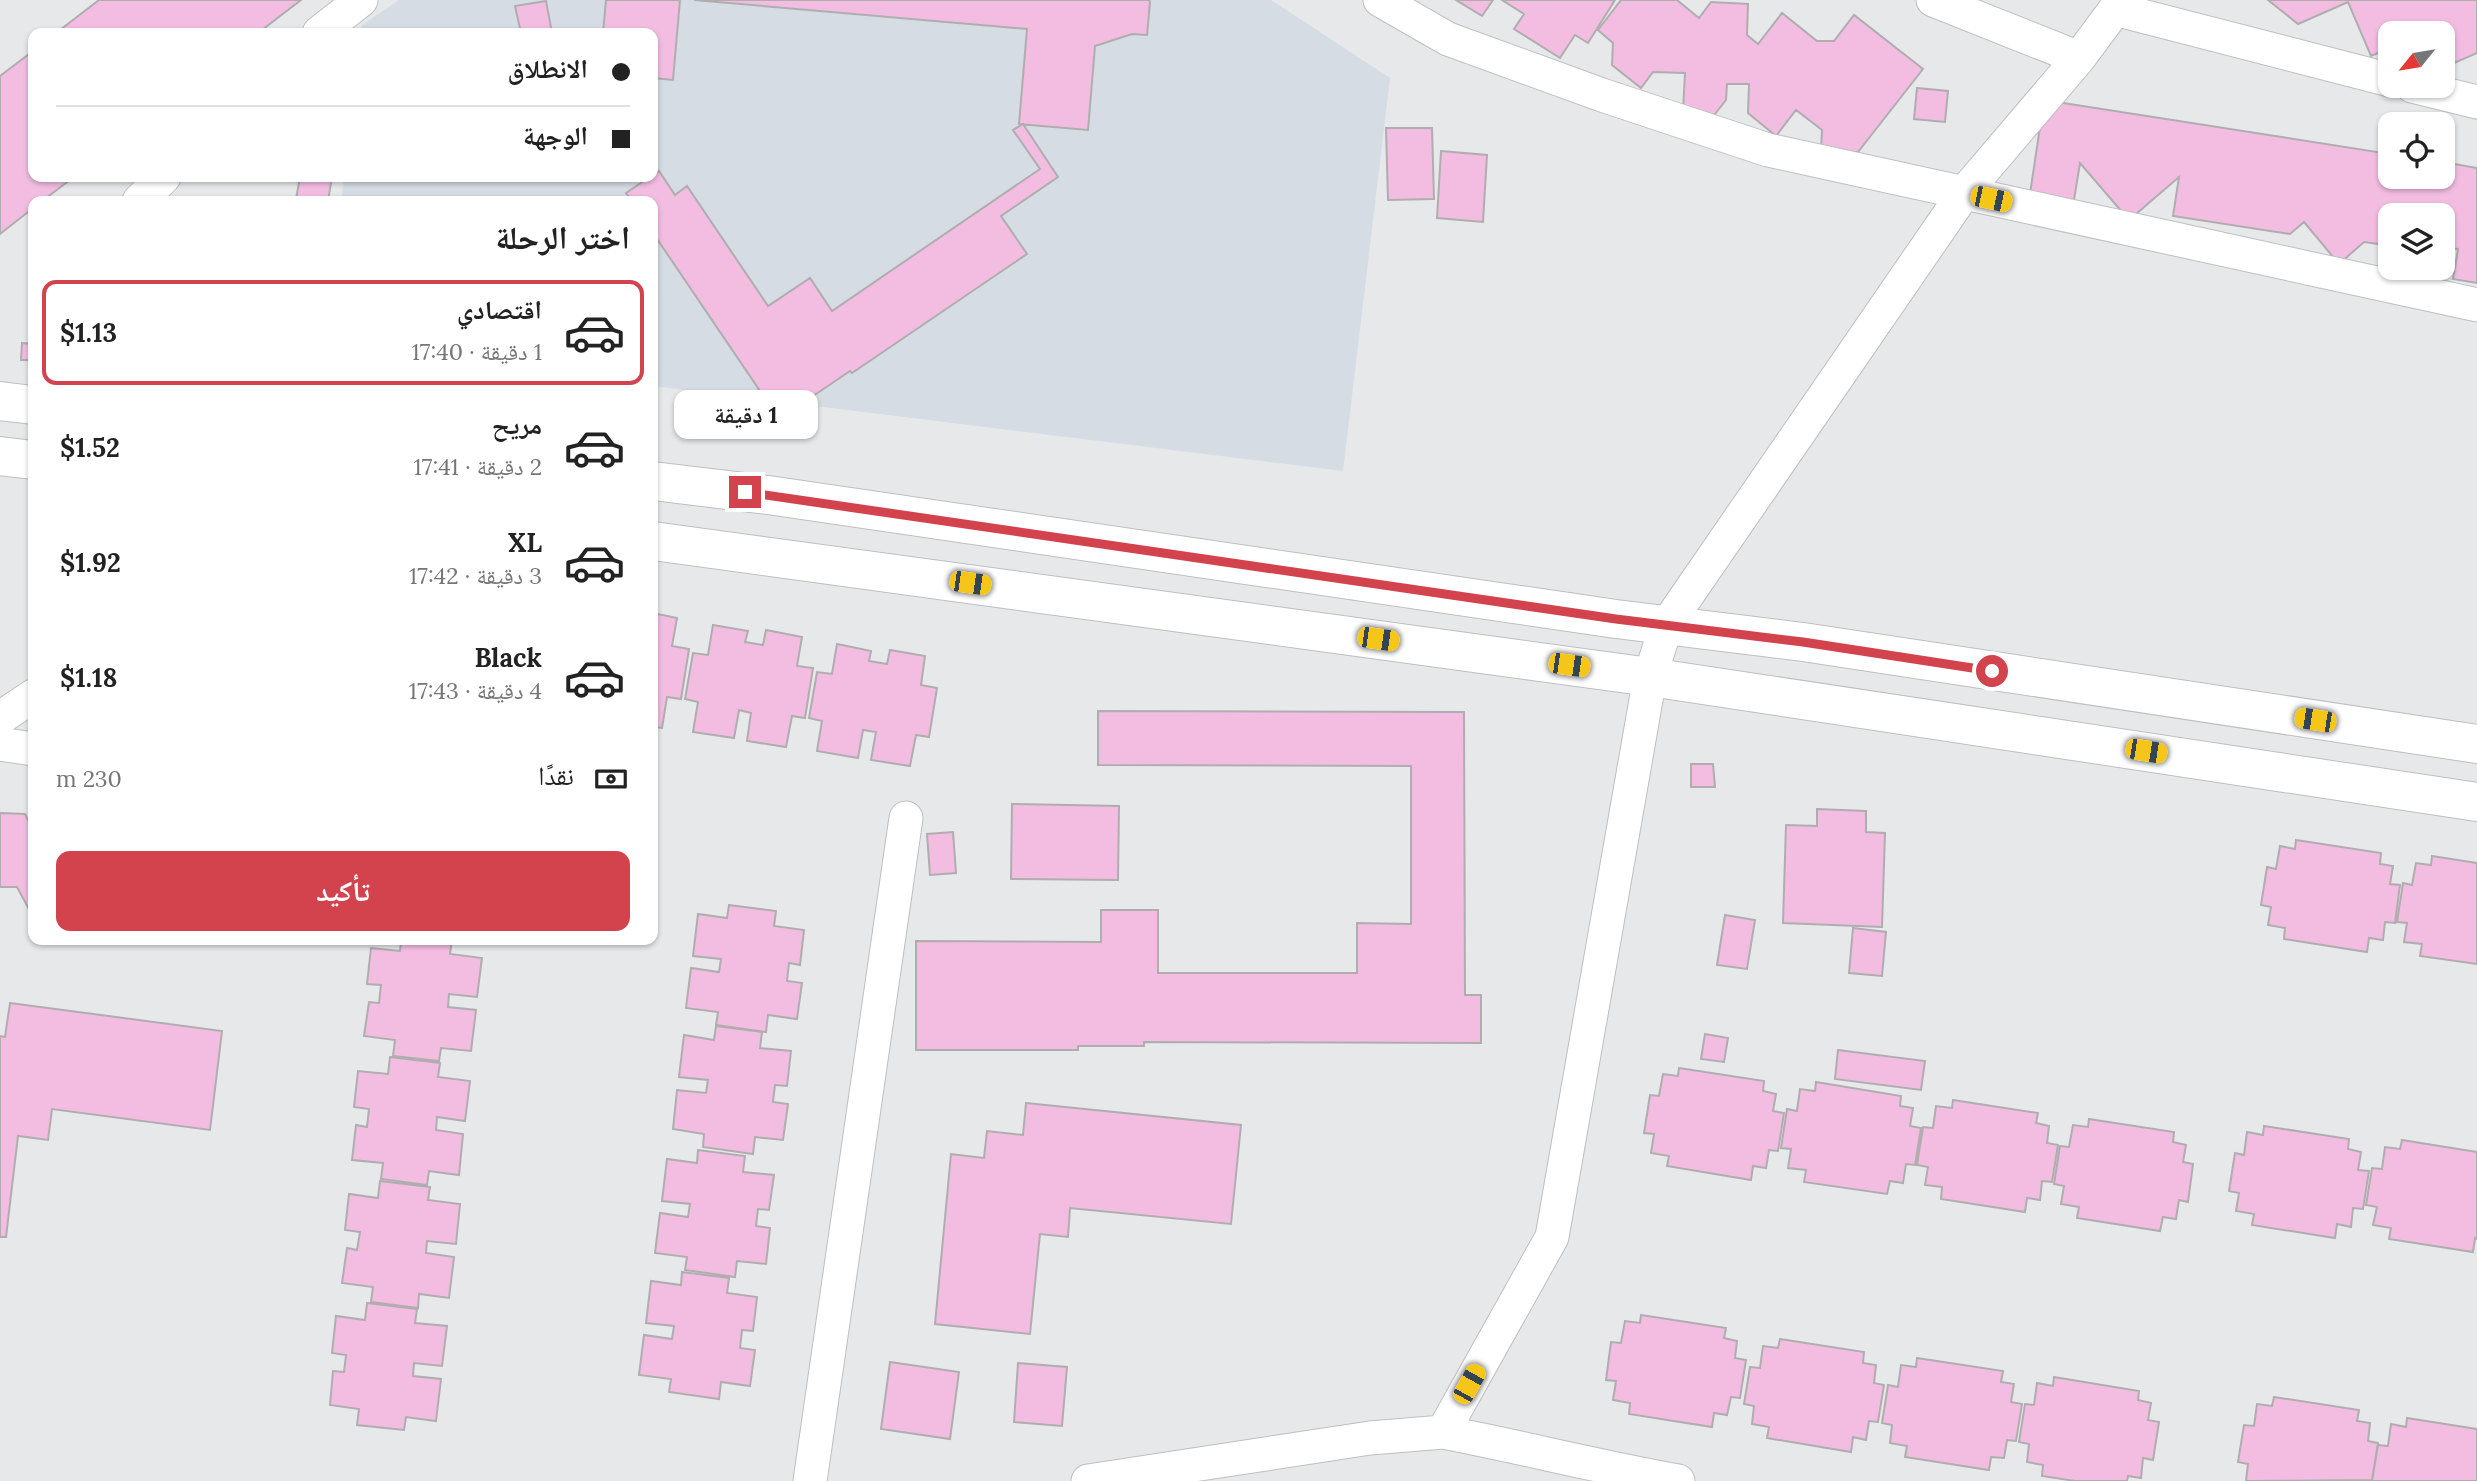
<!DOCTYPE html>
<html lang="ar">
<head>
<meta charset="utf-8">
<style>
	:root { --surface:#fff; --page:#f6f6f6; --text:#222; --muted:#767676; --line:#e0e0e0; --accent:#d3434e }
	body { margin:0; font-family:Lora,"Noto Naskh Arabic",serif; background:var(--page); color:var(--text); direction:rtl; height:100vh; display:flex; flex-direction:column; font-size:26px; white-space:nowrap }
	* { box-sizing:border-box; margin:0 }
	p { font-size:23px; color:var(--muted) }
	.icon { flex:none; width:38px; height:38px; fill:none; stroke:currentColor; stroke-width:2; stroke-linecap:round; stroke-linejoin:round }
	.map { position:relative; flex:1; overflow:hidden; direction:ltr }
	.panel { position:absolute; left:28px; top:196px; width:630px; height:749px; display:flex; flex-direction:column; background:var(--surface); border-radius:14px; box-shadow:0 2px 5px #0004; direction:rtl }
	.panel>* { flex:none }
	.banner { position:absolute; left:28px; top:28px; width:630px; height:154px; border-radius:14px; box-shadow:0 2px 5px #0004; direction:rtl; display:grid; align-content:center; height:154px; padding:0 28px; background:var(--surface) }
	.needle { width:46px; rotate:240deg }
	.buttons { position:absolute; left:2378px; top:21px; display:grid; gap:14px }
	.buttons a { display:grid; place-items:center; width:77px; height:77px; border-radius:14px; background:var(--surface); box-shadow:0 2px 5px #0004; font-size:35px }
	.end { position:absolute; width:32px; height:32px; margin:-16px; border:9px solid #d3434e; background:#fff; box-shadow:0 0 0 4px #fff }
	.from { border-radius:50% }
	.bubble { position:absolute; height:49px; border-radius:14px; background:var(--surface); box-shadow:0 2px 5px #0004; font-size:23px; font-weight:700; line-height:49px; text-align:center; direction:rtl }
	.car { position:absolute; width:21px; height:42px; margin:-21px -10px; border-radius:9px; box-shadow:0 0 5px 2px #0007; background:linear-gradient(#f5c518 24%,#345 0 40%,#f5c518 0 76%,#345 0 86%,#f5c518 0) }
	.banner b { display:flex; align-items:center; gap:24px; height:66px; font-size:26px }
	.banner b+b { border-top:2px solid var(--line) }
	.banner i { width:18px; height:18px; background:var(--text) }
	ul { padding:0; list-style:none }
	li { display:flex; align-items:center; gap:21px; height:105px; margin:0 14px 10px; padding:0 14px; border:4px solid transparent; border-radius:14px }
	li div { flex:1 }
	li b { display:block; font-size:26px }
	li em { font-style:normal; font-weight:700 }
	li.active { border-color:var(--accent) }
	li>.icon { width:63px; height:63px; stroke-width:1.5 }
	h2 { padding:0 28px; font-size:32px; line-height:84px }
	.pay { display:flex; align-items:center; gap:18px; height:77px; padding:0 28px; font-size:26px }
	.pay p { margin-inline-start:auto }
	.action { display:flex; gap:14px; margin-top:auto; padding:14px 28px }
	.action a { flex:1; height:80px; border-radius:14px; background:var(--accent); color:#fff; font-size:28px; font-weight:700; line-height:80px; text-align:center }
	.map>svg:first-child { display:block }
	.built { fill:#d5dce3 }
	.building { fill:#f3bde2; stroke:#b0adaf; stroke-width:2 }
	.lines { fill:none; stroke-linecap:round; stroke-linejoin:round }
	.minor-casing { stroke:#bdbfc1; stroke-width:35 }
	.tertiary-casing { stroke:#bdbfc1; stroke-width:40 }
	.minor { stroke:#fff; stroke-width:33 }
	.tertiary { stroke:#fff; stroke-width:38 }
	.route { stroke:#d3434e; stroke-width:9 }
</style>
</head>
<body>
<div class="map">
<svg width="2477" height="1481" viewBox="0 0 2477 1481">
	<rect width="100%" height="100%" fill="#e6e8ea"/>
	<path class="built" d="M 399,0 L 1271,0 L 1390,78 L 1343,471 L 653,386 L 653,201 L 341,201 L 344,177 L 653,177 L 653,33 L 361,33 L 362,25 Z"/>
	<path class="building" d="M 99,0 L 301,0 L 258,33 L 56,33 Z
		M 606,0 L 680,0 L 673,80 L 653,78 L 653,33 L 603,33 Z
		M 694,0 L 1149,0 L 1150,2 L 1147,35 L 1132,34 L 1095,46 L 1088,130 L 1019,124 L 1027,29 Z
		M 1456,0 L 1493,0 L 1482,16 Z
		M 1502,0 L 1615,0 L 1588,43 L 1575,35 L 1560,58 L 1514,29 L 1524,14 Z
		M 1621,0 L 1677,0 L 1699,18 L 1711,2 L 1748,4 L 1747,35 L 1758,44 L 1782,13 L 1817,41 L 1834,41 L 1854,15 L 1923,69 L 1858,152 L 1821,151 L 1822,130 L 1796,110 L 1776,136 L 1748,113 L 1749,84 L 1727,84 L 1726,100 L 1704,128 L 1683,111 L 1685,73 L 1653,72 L 1641,88 L 1612,65 L 1613,43 L 1598,30 Z
		M 2268,0 L 2477,0 L 2477,53 L 2443,68 L 2443,33 L 2390,33 L 2390,48 L 2371,56 L 2348,2 L 2298,24 Z
		M 546,1 L 552,33 L 521,33 L 515,6 Z
		M 33,51 L 33,177 L 74,177 L 42,201 L 33,201 L 33,208 L 0,234 L 0,76 Z
		M 1917,88 L 1948,91 L 1945,122 L 1914,119 Z
		M 2044,100 L 2390,154 L 2390,177 L 2443,177 L 2443,162 L 2477,168 L 2477,283 L 2453,279 L 2458,249 L 2448,248 L 2443,253 L 2443,215 L 2390,215 L 2390,258 L 2378,244 L 2364,242 L 2339,264 L 2304,222 L 2290,234 L 2173,216 L 2179,177 L 2129,220 L 2080,163 L 2074,200 L 2030,194 Z
		M 1023,124 L 1058,177 L 1001,216 L 1027,254 L 852,373 L 850,371 L 779,419 L 653,233 L 653,201 L 632,201 L 626,193 L 659,171 L 675,195 L 687,186 L 768,306 L 810,278 L 832,311 L 1040,169 L 1013,130 Z
		M 1386,128 L 1432,128 L 1434,199 L 1388,200 Z
		M 1441,151 L 1487,155 L 1483,222 L 1437,218 Z
		M 300,177 L 332,177 L 328,201 L 296,199 Z
		M 2399,268 L 2425,268 L 2410,281 Z
		M 22,343 L 33,344 L 33,360 L 21,360 Z
		M 653,613 L 677,618 L 672,646 L 689,649 L 681,699 L 667,697 L 662,728 L 653,727 Z
		M 713,625 L 748,631 L 745,642 L 763,645 L 766,630 L 802,637 L 797,666 L 813,668 L 805,718 L 792,716 L 786,747 L 747,741 L 751,713 L 739,710 L 734,738 L 693,732 L 698,702 L 685,699 L 693,653 L 708,655 Z
		M 837,644 L 871,651 L 869,661 L 887,664 L 890,650 L 925,656 L 921,685 L 937,688 L 929,737 L 916,735 L 910,766 L 871,760 L 876,732 L 863,730 L 858,758 L 817,751 L 822,721 L 809,718 L 817,672 L 832,674 Z
		M 1098,711 L 1464,712 L 1465,995 L 1481,995 L 1481,1043 L 1144,1042 L 1144,1046 L 1078,1046 L 1078,1050 L 916,1050 L 916,941 L 1101,942 L 1101,910 L 1158,910 L 1158,973 L 1357,973 L 1357,923 L 1411,924 L 1411,766 L 1098,765 Z
		M 1691,764 L 1713,764 L 1715,787 L 1691,787 Z
		M 1012,804 L 1119,806 L 1118,880 L 1011,879 Z
		M 1817,809 L 1866,811 L 1866,832 L 1885,833 L 1882,927 L 1783,923 L 1786,825 L 1817,826 Z
		M 0,813 L 25,814 L 33,830 L 33,911 L 30,911 L 17,887 L 0,887 Z
		M 953,832 L 956,873 L 930,875 L 927,834 Z
		M 2296,840 L 2381,853 L 2380,864 L 2393,866 L 2390,884 L 2400,885 L 2395,923 L 2385,922 L 2383,940 L 2369,938 L 2367,952 L 2284,939 L 2285,928 L 2268,925 L 2271,907 L 2261,905 L 2267,867 L 2276,869 L 2280,846 L 2295,849 Z
		M 2432,856 L 2477,863 L 2477,964 L 2420,956 L 2422,944 L 2404,942 L 2407,923 L 2397,922 L 2403,883 L 2412,885 L 2416,863 L 2431,865 Z
		M 729,905 L 776,911 L 774,926 L 804,930 L 800,965 L 789,963 L 787,981 L 802,983 L 797,1019 L 768,1015 L 766,1032 L 716,1025 L 718,1012 L 686,1008 L 691,968 L 719,972 L 721,959 L 693,956 L 698,914 L 727,918 Z
		M 1725,915 L 1755,920 L 1747,969 L 1717,965 Z
		M 1853,928 L 1886,932 L 1882,976 L 1849,973 Z
		M 401,940 L 452,940 L 450,954 L 482,958 L 477,997 L 449,994 L 448,1007 L 476,1010 L 471,1051 L 441,1048 L 439,1061 L 393,1056 L 395,1040 L 364,1036 L 369,1002 L 379,1003 L 381,985 L 367,984 L 371,948 L 400,951 Z
		M 10,1003 L 222,1031 L 210,1130 L 52,1109 L 48,1140 L 18,1136 L 6,1237 L 0,1237 L 0,1036 L 5,1037 Z
		M 716,1026 L 762,1032 L 760,1048 L 791,1051 L 787,1086 L 775,1085 L 773,1102 L 788,1104 L 783,1140 L 755,1137 L 753,1154 L 703,1147 L 704,1134 L 673,1129 L 677,1090 L 706,1093 L 708,1080 L 679,1077 L 684,1035 L 714,1040 Z
		M 1705,1034 L 1728,1038 L 1724,1062 L 1701,1059 Z
		M 1838,1050 L 1925,1061 L 1921,1090 L 1835,1079 Z
		M 390,1057 L 440,1063 L 438,1077 L 470,1081 L 465,1121 L 437,1117 L 436,1130 L 463,1134 L 459,1175 L 429,1171 L 427,1185 L 381,1179 L 383,1163 L 352,1160 L 356,1125 L 367,1127 L 369,1109 L 354,1107 L 358,1071 L 388,1074 Z
		M 1679,1068 L 1764,1081 L 1763,1091 L 1776,1094 L 1773,1111 L 1784,1113 L 1778,1151 L 1769,1150 L 1766,1168 L 1753,1166 L 1751,1180 L 1667,1166 L 1669,1156 L 1651,1153 L 1654,1134 L 1644,1133 L 1650,1095 L 1659,1096 L 1663,1074 L 1678,1076 Z
		M 1816,1082 L 1901,1096 L 1900,1106 L 1913,1108 L 1910,1126 L 1921,1128 L 1915,1165 L 1906,1164 L 1903,1183 L 1890,1181 L 1887,1194 L 1804,1182 L 1806,1170 L 1788,1168 L 1791,1149 L 1781,1148 L 1787,1109 L 1797,1111 L 1800,1089 L 1815,1091 Z
		M 1953,1100 L 2038,1113 L 2036,1123 L 2049,1126 L 2047,1143 L 2058,1145 L 2052,1182 L 2042,1181 L 2040,1200 L 2027,1198 L 2025,1212 L 1941,1199 L 1942,1187 L 1925,1185 L 1928,1167 L 1917,1165 L 1923,1127 L 1933,1128 L 1936,1106 L 1952,1108 Z
		M 1026,1103 L 1241,1125 L 1231,1224 L 1070,1208 L 1068,1237 L 1040,1234 L 1030,1334 L 935,1324 L 951,1154 L 984,1158 L 987,1131 L 1023,1135 Z
		M 2089,1119 L 2174,1132 L 2173,1142 L 2186,1145 L 2183,1162 L 2193,1164 L 2188,1202 L 2179,1200 L 2176,1219 L 2163,1217 L 2160,1231 L 2077,1218 L 2079,1207 L 2061,1204 L 2064,1186 L 2054,1184 L 2060,1146 L 2069,1147 L 2073,1125 L 2088,1127 Z
		M 2264,1126 L 2349,1139 L 2348,1149 L 2361,1152 L 2358,1170 L 2369,1171 L 2363,1209 L 2353,1208 L 2351,1227 L 2337,1224 L 2335,1238 L 2252,1225 L 2254,1214 L 2236,1211 L 2239,1193 L 2229,1191 L 2235,1153 L 2244,1155 L 2247,1132 L 2263,1135 Z
		M 2402,1140 L 2477,1152 L 2477,1239 L 2475,1238 L 2473,1252 L 2389,1239 L 2391,1228 L 2373,1225 L 2377,1207 L 2366,1205 L 2372,1168 L 2382,1169 L 2385,1147 L 2400,1149 Z
		M 698,1150 L 745,1156 L 743,1172 L 774,1175 L 769,1210 L 758,1209 L 756,1226 L 770,1228 L 766,1264 L 737,1261 L 735,1277 L 685,1270 L 687,1257 L 655,1253 L 660,1213 L 688,1217 L 690,1204 L 662,1201 L 667,1159 L 697,1163 Z
		M 380,1181 L 430,1187 L 428,1200 L 460,1204 L 456,1244 L 427,1241 L 426,1253 L 454,1257 L 449,1298 L 419,1294 L 418,1308 L 371,1302 L 373,1287 L 342,1283 L 347,1248 L 357,1250 L 360,1232 L 345,1230 L 349,1194 L 378,1198 Z
		M 682,1272 L 729,1278 L 727,1293 L 757,1297 L 753,1331 L 742,1330 L 740,1348 L 755,1350 L 750,1386 L 721,1382 L 719,1399 L 669,1392 L 671,1379 L 639,1375 L 644,1335 L 672,1339 L 674,1326 L 646,1323 L 651,1281 L 681,1285 Z
		M 367,1303 L 417,1309 L 415,1323 L 447,1326 L 442,1366 L 414,1363 L 413,1376 L 441,1379 L 436,1421 L 406,1417 L 404,1430 L 357,1425 L 359,1409 L 330,1405 L 333,1371 L 344,1372 L 346,1355 L 332,1353 L 336,1316 L 365,1320 Z
		M 1641,1315 L 1726,1328 L 1724,1338 L 1737,1341 L 1735,1358 L 1746,1360 L 1740,1398 L 1731,1397 L 1727,1415 L 1714,1413 L 1712,1427 L 1629,1414 L 1630,1403 L 1613,1400 L 1616,1381 L 1606,1380 L 1611,1342 L 1621,1343 L 1625,1321 L 1640,1323 Z
		M 1780,1339 L 1864,1352 L 1863,1363 L 1876,1365 L 1874,1383 L 1884,1385 L 1878,1422 L 1869,1421 L 1866,1440 L 1853,1437 L 1851,1452 L 1767,1438 L 1769,1427 L 1752,1424 L 1754,1406 L 1744,1404 L 1750,1367 L 1760,1368 L 1763,1346 L 1778,1348 Z
		M 1917,1358 L 2003,1371 L 2001,1382 L 2014,1384 L 2011,1402 L 2022,1404 L 2016,1441 L 2007,1440 L 2004,1458 L 1991,1457 L 1989,1470 L 1905,1457 L 1907,1446 L 1890,1443 L 1892,1425 L 1882,1423 L 1888,1385 L 1898,1387 L 1901,1365 L 1916,1367 Z
		M 890,1362 L 959,1372 L 950,1439 L 881,1429 Z
		M 1018,1363 L 1067,1367 L 1062,1426 L 1014,1422 Z
		M 2054,1377 L 2139,1391 L 2138,1400 L 2151,1403 L 2148,1420 L 2159,1422 L 2153,1460 L 2143,1458 L 2141,1478 L 2128,1476 L 2127,1481 L 2075,1481 L 2042,1476 L 2043,1465 L 2027,1462 L 2029,1444 L 2019,1442 L 2025,1404 L 2034,1405 L 2037,1383 L 2053,1386 Z
		M 2274,1397 L 2359,1410 L 2357,1421 L 2370,1423 L 2368,1441 L 2378,1443 L 2372,1480 L 2246,1481 L 2248,1464 L 2238,1462 L 2244,1425 L 2254,1426 L 2257,1404 L 2272,1406 Z
		M 2407,1418 L 2477,1429 L 2477,1481 L 2372,1481 L 2378,1445 L 2388,1446 L 2391,1424 L 2406,1427 Z"/>
	<g class="lines">
		<defs>
			<path id="minor" d="M 1380,0 L 1448,39 L 1602,95 L 1768,150 L 2477,305
				M 1933,0 L 2079,58
				M 2115,9 L 2390,80
				M 319,33 L 361,0
				M 2412,86 L 2477,102
				M 139,201 L 164,177
				M 0,718 L 33,696
				M 0,744 L 33,749
				M 1443,1432 C 1521,1447 1599,1467 1678,1481
				M 810,1481 L 906,818
				M 1088,1481 L 1370,1438 L 1443,1432 L 1552,1237 L 1650,677 L 1666,626 L 1964,193 L 2079,58 L 2122,0"/>
			<path id="tertiary" d="M 0,401 L 33,405
				M 0,456 L 33,460
				M 653,481 L 768,495 L 1616,619 L 1803,642 L 2477,744
				M 653,541 L 1650,677 L 2477,802"/>
		</defs>
		<use href="#minor" class="minor-casing"/>
		<use href="#tertiary" class="tertiary-casing"/>
		<use href="#minor" class="minor"/>
		<use href="#tertiary" class="tertiary"/>
	</g>
	<g class="lines">
		<path class="route" d="M 745,492 L 1616,619 L 1803,642 L 1992,671"/>
	</g>
</svg>
<div class="buttons">
<a><svg class="needle" viewBox="-14 -14 28 28"><path d="M0-13l5 13h-10z" fill="#e53935"/><path d="M0 13l5-13h-10z" fill="#767676"/></svg></a>
<a><svg class="icon" aria-label="locate" viewBox="0 0 24 24"><circle cx="12" cy="12" r="6"/><path d="M12 2v4M12 18v4M2 12h4M18 12h4"/></svg></a>
<a><svg class="icon" aria-label="layers" viewBox="0 0 24 24"><path d="M12 4l9 5-9 5-9-5zM3 14l9 5 9-5"/></svg></a>
</div>
<i class="end from" style="left:1992px;top:671px"></i>
<i class="end" style="left:745px;top:492px"></i>
<div class="bubble" style="left:674px;top:390px;width:144px">1 دقيقة</div>
<i class="car" style="left:1991px;top:199px;rotate:102deg"></i>
<i class="car" style="left:970px;top:583px;rotate:98deg"></i>
<i class="car" style="left:1378px;top:639px;rotate:98deg"></i>
<i class="car" style="left:1569px;top:665px;rotate:98deg"></i>
<i class="car" style="left:2315px;top:720px;rotate:279deg"></i>
<i class="car" style="left:2146px;top:751px;rotate:99deg"></i>
<i class="car" style="left:1469px;top:1384px;rotate:29deg"></i>
<div class="banner">
<b><i class="from"></i>الانطلاق</b>
<b><i></i>الوجهة</b>
</div>
<section class="panel">
<h2>اختر الرحلة</h2>
<ul>
<li class="active"><svg class="icon" aria-label="car" viewBox="0 0 24 24"><path d="M5 17H2v-5l4-1 3-4h7l3 4 3 1v5h-3M9 17h6M6 11h13"/><circle cx="7" cy="17" r="2"/><circle cx="17" cy="17" r="2"/></svg><div><b>اقتصادي</b><p>1 دقيقة · 17:40</p></div><em>$1.13</em></li>
<li><svg class="icon" aria-label="car" viewBox="0 0 24 24"><path d="M5 17H2v-5l4-1 3-4h7l3 4 3 1v5h-3M9 17h6M6 11h13"/><circle cx="7" cy="17" r="2"/><circle cx="17" cy="17" r="2"/></svg><div><b>مريح</b><p>2 دقيقة · 17:41</p></div><em>$1.52</em></li>
<li><svg class="icon" aria-label="car" viewBox="0 0 24 24"><path d="M5 17H2v-5l4-1 3-4h7l3 4 3 1v5h-3M9 17h6M6 11h13"/><circle cx="7" cy="17" r="2"/><circle cx="17" cy="17" r="2"/></svg><div><b>XL</b><p>3 دقيقة · 17:42</p></div><em>$1.92</em></li>
<li><svg class="icon" aria-label="car" viewBox="0 0 24 24"><path d="M5 17H2v-5l4-1 3-4h7l3 4 3 1v5h-3M9 17h6M6 11h13"/><circle cx="7" cy="17" r="2"/><circle cx="17" cy="17" r="2"/></svg><div><b>Black</b><p>4 دقيقة · 17:43</p></div><em>$1.18</em></li>
</ul>
<div class="pay"><svg class="icon" aria-label="cash" viewBox="0 0 24 24"><path d="M3 7h18v10H3z"/><circle cx="12" cy="12" r="2"/></svg>نقدًا<p>230 m</p></div>
<div class="action"><a>تأكيد</a></div>
</section>
</div>
</body>
</html>
